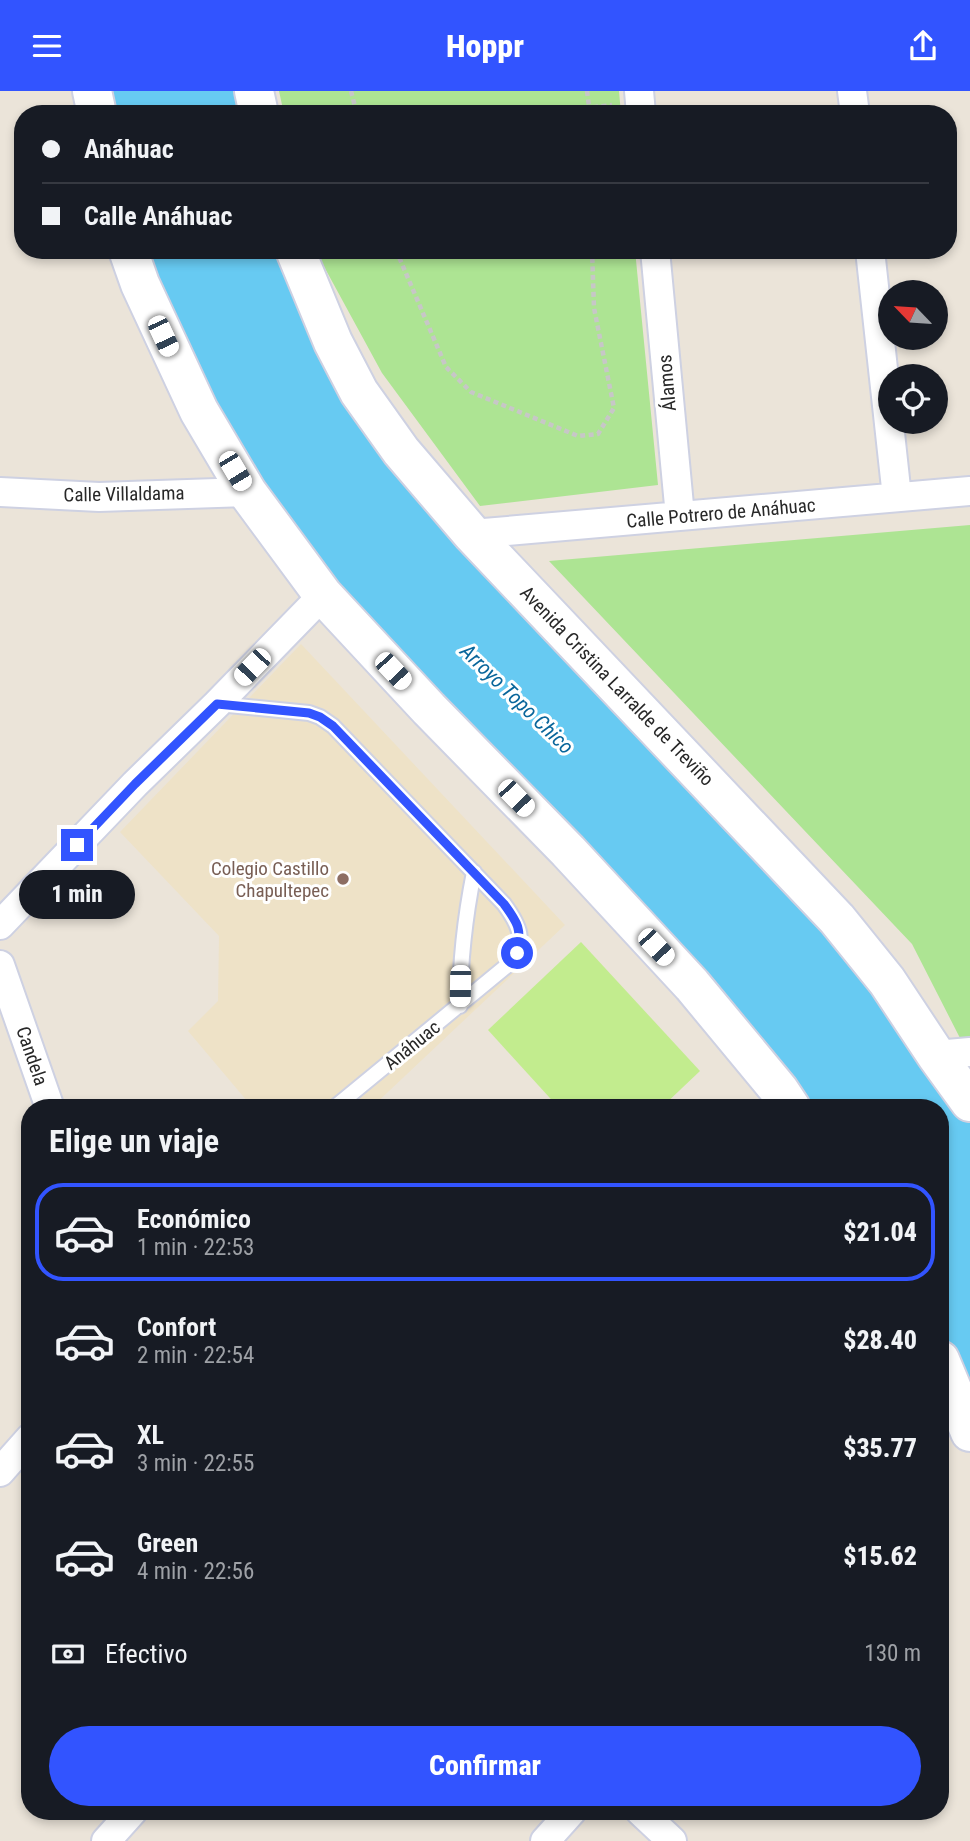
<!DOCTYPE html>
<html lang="es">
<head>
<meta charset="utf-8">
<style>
	:root { --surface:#171b24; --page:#20242c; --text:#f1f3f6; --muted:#9ea1a6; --line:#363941; --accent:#3254ff }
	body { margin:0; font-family:"Roboto Condensed",sans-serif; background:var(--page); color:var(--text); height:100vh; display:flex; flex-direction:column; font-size:26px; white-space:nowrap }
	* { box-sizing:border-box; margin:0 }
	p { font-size:23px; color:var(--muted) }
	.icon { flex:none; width:38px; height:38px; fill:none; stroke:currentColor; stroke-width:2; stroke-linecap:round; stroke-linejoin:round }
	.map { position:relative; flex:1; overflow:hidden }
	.panel { position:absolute; left:21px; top:1008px; width:928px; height:721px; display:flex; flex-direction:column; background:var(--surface); border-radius:28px; box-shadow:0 4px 10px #0003 }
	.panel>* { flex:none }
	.banner { position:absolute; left:14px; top:14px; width:943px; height:154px; border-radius:28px; box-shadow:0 4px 10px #0003; display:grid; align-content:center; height:154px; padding:0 28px; background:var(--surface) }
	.needle { width:46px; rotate:295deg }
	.tools { position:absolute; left:878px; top:189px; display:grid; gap:14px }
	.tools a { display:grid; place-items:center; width:70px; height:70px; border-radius:50%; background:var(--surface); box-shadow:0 4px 10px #0003; font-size:35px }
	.end { position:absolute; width:32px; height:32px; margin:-16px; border:9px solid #3254ff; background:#fff; box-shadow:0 0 0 4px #fff }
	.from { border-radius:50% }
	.bubble { position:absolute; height:49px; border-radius:24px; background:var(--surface); box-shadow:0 4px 10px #0003; font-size:23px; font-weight:800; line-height:49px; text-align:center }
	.car { position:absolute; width:21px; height:42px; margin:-21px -10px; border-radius:9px; box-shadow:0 0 5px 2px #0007; background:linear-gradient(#fff 24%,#345 0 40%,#fff 0 76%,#345 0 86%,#fff 0) }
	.banner b { display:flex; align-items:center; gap:24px; height:66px; font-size:26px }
	.banner b+b { border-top:2px solid var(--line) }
	.banner i { width:18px; height:18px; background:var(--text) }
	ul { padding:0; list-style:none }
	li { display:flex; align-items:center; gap:21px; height:98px; margin:0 14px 10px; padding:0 14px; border:4px solid transparent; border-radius:28px }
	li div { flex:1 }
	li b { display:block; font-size:26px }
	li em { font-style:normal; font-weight:800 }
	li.selected { border-color:var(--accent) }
	li>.icon { width:63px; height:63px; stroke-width:1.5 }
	h2 { padding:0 28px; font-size:32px; line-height:84px }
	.pay { display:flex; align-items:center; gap:18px; height:77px; padding:0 28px; font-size:26px }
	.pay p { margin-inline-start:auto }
	.cta { display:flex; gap:14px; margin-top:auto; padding:14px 28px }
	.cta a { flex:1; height:80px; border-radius:42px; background:var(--accent); color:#fff; font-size:28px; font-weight:800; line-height:80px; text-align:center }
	header { display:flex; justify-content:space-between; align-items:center; height:91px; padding:0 28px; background:var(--accent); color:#fff; font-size:32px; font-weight:800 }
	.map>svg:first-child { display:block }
	.education { fill:#eee2c7 }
	.green { fill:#ade493 }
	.pitch { fill:#c2ec8e }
	.water { fill:#67caf2 }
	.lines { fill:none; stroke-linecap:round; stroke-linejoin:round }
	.lane-casing { stroke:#ced1e2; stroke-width:18 }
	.street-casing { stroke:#ced1e2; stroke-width:32 }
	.secondary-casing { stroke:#ced1e2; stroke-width:42 }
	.path { stroke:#c7c7c7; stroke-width:4.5; stroke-dasharray:5 3.5; stroke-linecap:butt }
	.lane { stroke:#fff; stroke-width:14 }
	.street { stroke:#fff; stroke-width:28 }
	.secondary { stroke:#fff; stroke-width:38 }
	.route { stroke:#3254ff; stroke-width:9 }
	.education-dot { fill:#8d6e63; stroke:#fff; stroke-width:2.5 }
	.labels { text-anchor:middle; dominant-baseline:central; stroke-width:6; stroke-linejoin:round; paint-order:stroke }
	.street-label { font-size:19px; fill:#282828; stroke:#fff }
	.education-label { font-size:19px; fill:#785e54; stroke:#fff; text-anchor:end }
	.water-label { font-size:21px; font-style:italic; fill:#09669b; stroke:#fff }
</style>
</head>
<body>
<header><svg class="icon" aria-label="menu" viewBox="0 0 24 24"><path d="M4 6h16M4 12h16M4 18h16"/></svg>Hoppr<svg class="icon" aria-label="share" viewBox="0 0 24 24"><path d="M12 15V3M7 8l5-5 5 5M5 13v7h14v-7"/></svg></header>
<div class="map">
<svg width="970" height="1750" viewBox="0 0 970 1750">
	<rect width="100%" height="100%" fill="#ebe4d9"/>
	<path class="education" d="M 301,553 L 565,834 L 371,1017 L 253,1017 L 188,940 L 218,910 L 219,845 L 120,741 Z"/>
	<path class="green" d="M 279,0 L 619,0 L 621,23 L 284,23 Z
		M 315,159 L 635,159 L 658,394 L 480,415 L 382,282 Z
		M 970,434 L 970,948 L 961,949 L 912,853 L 549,470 Z"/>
	<path class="pitch" d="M 581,851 L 700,980 L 661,1017 L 559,1017 L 488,939 Z"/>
	<path class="water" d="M 92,0 L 254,0 L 259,23 L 97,23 Z
		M 129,159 L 297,159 L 359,301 L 753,739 L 970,1011 L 970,1341 L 940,1269 L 940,1017 L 791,1017 L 322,504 Z"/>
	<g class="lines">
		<defs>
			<path id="lane" d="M 218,613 L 309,622 L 320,626 L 333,635 L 504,813 C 520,835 527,849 509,873 L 334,1017
				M 460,915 C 460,869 465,826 474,781"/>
			<path id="street" d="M 639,0 L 641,23
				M 852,0 L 855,23
				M 655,159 L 680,425
				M 870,159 L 897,406
				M 0,401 L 99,406 L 247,401
				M 472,443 L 970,400
				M 0,834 L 135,693 L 217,613 L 323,504
				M 0,874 L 50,1017
				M 936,964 L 970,961
				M 0,1381 L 30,1347
				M 640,1720 L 672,1750
				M 106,1750 L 133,1720
				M 545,1750 L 572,1720"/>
			<path id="secondary" d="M 92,0 L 97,23
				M 254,0 L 259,23
				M 128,159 L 140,193 L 199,320 L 247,401 L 323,504 L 429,618 L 568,760 L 692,894 L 779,999 L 791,1017
				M 295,159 L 333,251 L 359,301 L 401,360 L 472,443 L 837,828 L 887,890 L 936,964 L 970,1011
				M 940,1269 L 970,1341"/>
		</defs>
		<use href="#lane" class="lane-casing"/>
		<use href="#street" class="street-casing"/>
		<use href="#secondary" class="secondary-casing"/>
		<path class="path" d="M 351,0 L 357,23
			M 587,0 L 590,23
			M 534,23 L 612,14
			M 396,159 L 446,276 L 471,301 L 578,345 L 598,343 L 614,317 L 594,217 L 592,159"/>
		<use href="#lane" class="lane"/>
		<use href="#street" class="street"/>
		<use href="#secondary" class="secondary"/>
	</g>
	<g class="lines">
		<path class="route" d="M 77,754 L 135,693 L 217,613 L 309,622 L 320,626 L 333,635 L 504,813 C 518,832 522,838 517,862"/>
	</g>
	<circle class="education-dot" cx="343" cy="788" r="7"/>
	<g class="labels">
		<g class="street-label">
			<text transform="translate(667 292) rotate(-95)">Álamos</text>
			<text transform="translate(124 403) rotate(-1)">Calle Villaldama</text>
			<text transform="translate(721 422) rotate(-5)">Calle Potrero de Anáhuac</text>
			<text transform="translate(617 595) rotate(46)">Avenida Cristina Larralde de Treviño</text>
			<text transform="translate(412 954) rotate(-39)">Anáhuac</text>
			<text transform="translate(32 965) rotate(71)">Candela</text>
		</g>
		<g class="education-label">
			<text x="329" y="777">Colegio Castillo<tspan x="329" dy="22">Chapultepec</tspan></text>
		</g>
		<g class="water-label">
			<text transform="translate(517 608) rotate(44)">Arroyo Topo Chico</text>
		</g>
	</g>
</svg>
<div class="tools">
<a><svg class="needle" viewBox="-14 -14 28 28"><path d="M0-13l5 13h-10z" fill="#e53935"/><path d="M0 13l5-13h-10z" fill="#9ea1a6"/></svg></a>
<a><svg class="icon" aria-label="locate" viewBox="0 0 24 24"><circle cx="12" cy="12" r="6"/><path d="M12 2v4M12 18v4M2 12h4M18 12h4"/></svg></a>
</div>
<i class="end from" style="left:517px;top:862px"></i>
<i class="end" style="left:77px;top:754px"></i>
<div class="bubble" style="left:19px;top:779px;width:116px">1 min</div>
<i class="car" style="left:163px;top:245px;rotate:155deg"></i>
<i class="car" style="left:235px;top:380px;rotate:149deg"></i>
<i class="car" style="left:252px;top:576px;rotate:224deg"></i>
<i class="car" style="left:393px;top:580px;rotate:137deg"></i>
<i class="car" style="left:516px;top:707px;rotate:136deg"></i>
<i class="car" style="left:656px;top:856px;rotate:137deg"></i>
<i class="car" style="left:460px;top:895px;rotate:181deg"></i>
<div class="banner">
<b><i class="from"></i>Anáhuac</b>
<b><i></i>Calle Anáhuac</b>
</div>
<section class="panel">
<h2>Elige un viaje</h2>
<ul>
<li class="selected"><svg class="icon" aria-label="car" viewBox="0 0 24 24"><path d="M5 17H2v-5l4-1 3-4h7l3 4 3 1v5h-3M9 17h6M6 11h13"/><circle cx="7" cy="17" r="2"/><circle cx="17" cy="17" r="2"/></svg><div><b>Económico</b><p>1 min · 22:53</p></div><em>$21.04</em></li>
<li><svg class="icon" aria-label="car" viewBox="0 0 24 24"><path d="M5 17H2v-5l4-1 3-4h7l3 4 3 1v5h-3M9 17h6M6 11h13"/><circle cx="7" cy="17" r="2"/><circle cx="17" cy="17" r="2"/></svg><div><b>Confort</b><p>2 min · 22:54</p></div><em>$28.40</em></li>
<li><svg class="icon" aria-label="car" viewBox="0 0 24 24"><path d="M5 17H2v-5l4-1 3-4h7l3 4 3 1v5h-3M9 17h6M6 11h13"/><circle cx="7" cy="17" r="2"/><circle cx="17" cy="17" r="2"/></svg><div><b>XL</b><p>3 min · 22:55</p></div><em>$35.77</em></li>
<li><svg class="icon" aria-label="car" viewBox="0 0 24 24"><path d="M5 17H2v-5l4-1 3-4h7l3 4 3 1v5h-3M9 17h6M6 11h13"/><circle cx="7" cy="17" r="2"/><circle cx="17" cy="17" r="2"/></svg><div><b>Green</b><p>4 min · 22:56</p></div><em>$15.62</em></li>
</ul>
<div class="pay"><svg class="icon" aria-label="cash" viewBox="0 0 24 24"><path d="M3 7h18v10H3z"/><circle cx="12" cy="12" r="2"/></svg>Efectivo<p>130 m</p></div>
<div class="cta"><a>Confirmar</a></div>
</section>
</div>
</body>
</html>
